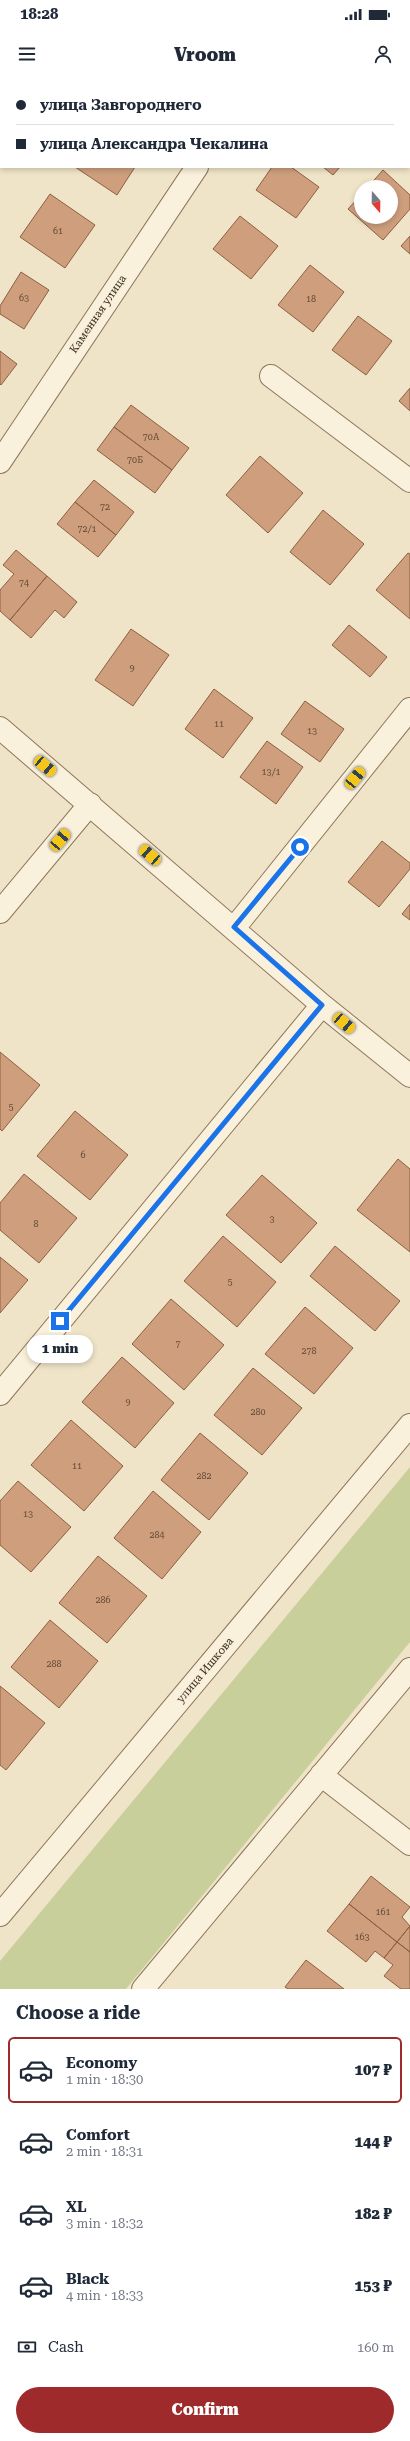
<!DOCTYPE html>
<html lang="en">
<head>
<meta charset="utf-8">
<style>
	:root { --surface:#fff; --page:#f6f6f7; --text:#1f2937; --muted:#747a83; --line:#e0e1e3; --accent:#9e2a2b }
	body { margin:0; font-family:"Roboto Serif",serif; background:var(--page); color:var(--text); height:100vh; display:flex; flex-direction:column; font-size:15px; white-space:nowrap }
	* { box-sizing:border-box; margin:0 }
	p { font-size:13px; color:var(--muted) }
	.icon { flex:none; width:22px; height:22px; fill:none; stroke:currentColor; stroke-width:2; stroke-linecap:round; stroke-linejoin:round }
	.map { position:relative; height:1909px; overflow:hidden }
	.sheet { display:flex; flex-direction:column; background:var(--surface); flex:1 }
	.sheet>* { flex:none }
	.guide { position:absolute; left:0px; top:0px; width:410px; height:88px; box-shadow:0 2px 6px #0003; display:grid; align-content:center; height:88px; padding:0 16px; background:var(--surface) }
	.needle { width:26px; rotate:160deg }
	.controls { position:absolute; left:354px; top:100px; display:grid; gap:8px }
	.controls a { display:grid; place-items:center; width:44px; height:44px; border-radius:50%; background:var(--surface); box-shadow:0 2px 6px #0003; font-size:20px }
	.end { position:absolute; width:18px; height:18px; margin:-9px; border:5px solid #1a73e8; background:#fff; box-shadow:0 0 0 2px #fff }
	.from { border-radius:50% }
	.bubble { position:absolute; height:28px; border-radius:14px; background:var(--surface); box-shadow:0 2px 6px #0003; font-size:13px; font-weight:800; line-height:28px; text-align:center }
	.car { position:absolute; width:12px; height:24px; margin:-12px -6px; border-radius:5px; box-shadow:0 0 3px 1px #0007; background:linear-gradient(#f5c518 24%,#345 0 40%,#f5c518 0 76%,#345 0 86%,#f5c518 0) }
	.guide b { display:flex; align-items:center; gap:14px; height:38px; font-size:15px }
	.guide b+b { border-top:1px solid var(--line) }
	.guide i { width:10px; height:10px; background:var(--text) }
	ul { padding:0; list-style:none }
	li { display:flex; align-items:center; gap:12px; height:66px; margin:0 8px 6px; padding:0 8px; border:2px solid transparent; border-radius:6px }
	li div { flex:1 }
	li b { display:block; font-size:15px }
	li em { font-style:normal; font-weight:800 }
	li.on { border-color:var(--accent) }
	li>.icon { width:36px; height:36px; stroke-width:1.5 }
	h2 { padding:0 16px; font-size:18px; line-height:48px }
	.pay { display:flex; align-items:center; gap:10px; height:44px; padding:0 16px; font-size:15px }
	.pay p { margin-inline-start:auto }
	.action { display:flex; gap:8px; margin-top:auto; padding:8px 16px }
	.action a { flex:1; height:46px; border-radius:24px; background:var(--accent); color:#fff; font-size:16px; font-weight:800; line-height:46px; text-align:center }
	.status { display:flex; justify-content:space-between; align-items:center; height:28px; padding:0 20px; background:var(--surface); direction:ltr }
	.status svg { height:11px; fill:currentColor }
	header { display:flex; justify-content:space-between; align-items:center; height:52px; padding:0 16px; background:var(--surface); font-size:18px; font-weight:800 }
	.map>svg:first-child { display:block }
	.green { fill:#c9cf9b }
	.building { fill:#cf9f7d; stroke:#8d5f41 }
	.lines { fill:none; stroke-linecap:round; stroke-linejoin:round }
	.minor-casing { stroke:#8d765c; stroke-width:24 }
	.minor { stroke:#faf1dc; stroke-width:22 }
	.route { stroke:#1a73e8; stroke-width:5 }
	.labels { text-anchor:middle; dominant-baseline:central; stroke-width:3; stroke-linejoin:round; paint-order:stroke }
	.number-label { font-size:9px; fill:#624a37 }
	.street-label { font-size:11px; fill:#3d2e20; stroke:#f7eed8 }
</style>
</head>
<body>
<div class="status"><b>18:28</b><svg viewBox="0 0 49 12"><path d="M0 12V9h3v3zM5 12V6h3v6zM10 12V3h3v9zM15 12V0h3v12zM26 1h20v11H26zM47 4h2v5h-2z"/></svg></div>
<header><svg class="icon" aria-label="menu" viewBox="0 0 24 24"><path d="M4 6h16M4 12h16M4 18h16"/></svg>Vroom<svg class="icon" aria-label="person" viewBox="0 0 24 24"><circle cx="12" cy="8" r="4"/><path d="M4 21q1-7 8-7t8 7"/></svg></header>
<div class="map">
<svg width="410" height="1909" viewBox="0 0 410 1909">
	<rect width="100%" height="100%" fill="#f0e4c8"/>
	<path class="green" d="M 410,1387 L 410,1562 L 126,1909 L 0,1909 L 0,1881 Z"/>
	<path class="building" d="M 0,0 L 26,0 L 1,1 L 1,39 Z
		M 140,0 L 186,0 L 188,1 L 140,1 Z
		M 75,87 L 135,87 L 117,115 Z
		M 272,87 L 291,87 L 319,107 L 296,138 L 256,110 Z
		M 323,87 L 340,87 L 333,95 Z
		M 383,90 L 410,115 L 410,129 L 383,160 L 348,129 L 361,115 L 361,137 L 391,137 L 391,107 L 368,107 Z
		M 50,114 L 95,145 L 65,188 L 20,157 Z
		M 240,136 L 278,166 L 251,199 L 213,169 Z
		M 410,156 L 410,174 L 401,166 Z
		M 310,185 L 344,212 L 313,252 L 278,225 Z
		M 21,192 L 49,210 L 24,249 L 0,234 L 0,226 Z
		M 358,236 L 392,261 L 366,295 L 332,270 Z
		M 0,271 L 17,284 L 1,305 L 0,304 Z
		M 410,308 L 410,331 L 399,321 Z
		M 131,325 L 189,368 L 172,390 L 114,347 Z
		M 114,347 L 172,390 L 155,413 L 97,370 Z
		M 260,376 L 303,413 L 268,453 L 226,415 Z
		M 94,400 L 134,432 L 116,455 L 75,422 Z
		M 75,422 L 116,455 L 98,477 L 57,444 Z
		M 323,430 L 364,464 L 330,505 L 290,472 Z
		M 16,470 L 47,496 L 10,540 L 0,531 L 0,510 L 14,494 L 3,485 Z
		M 408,473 L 410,474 L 410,539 L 376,510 Z
		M 47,496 L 77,522 L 64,538 L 55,530 L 31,558 L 10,540 Z
		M 349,545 L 387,577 L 370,597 L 332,565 Z
		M 131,549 L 169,575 L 133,626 L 95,600 Z
		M 214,609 L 253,638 L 223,678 L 185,649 Z
		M 305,621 L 344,649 L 320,682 L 281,654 Z
		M 267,661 L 303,687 L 276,724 L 240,697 Z
		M 382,761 L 410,783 L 410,789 L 379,827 L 348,802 Z
		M 410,824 L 410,840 L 402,834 Z
		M 0,972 L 40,1005 L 2,1051 L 0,1049 Z
		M 75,1031 L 128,1075 L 90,1120 L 37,1076 Z
		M 398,1079 L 410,1089 L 410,1172 L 357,1130 Z
		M 24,1094 L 77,1138 L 39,1183 L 0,1150 L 0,1123 Z
		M 262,1095 L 317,1143 L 281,1183 L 226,1135 Z
		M 223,1156 L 276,1202 L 237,1247 L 184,1201 Z
		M 335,1166 L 400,1221 L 375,1251 L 310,1196 Z
		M 0,1177 L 28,1200 L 0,1233 Z
		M 171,1219 L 224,1265 L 184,1310 L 132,1264 Z
		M 305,1227 L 353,1268 L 314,1314 L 265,1274 Z
		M 122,1277 L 174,1323 L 135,1368 L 82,1322 Z
		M 253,1288 L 302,1328 L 262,1375 L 214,1335 Z
		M 71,1340 L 123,1386 L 84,1431 L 31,1385 Z
		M 200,1353 L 248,1393 L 209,1440 L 161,1400 Z
		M 18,1401 L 71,1447 L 31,1492 L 0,1465 L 0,1421 Z
		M 153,1411 L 201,1452 L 162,1499 L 114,1458 Z
		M 98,1476 L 147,1516 L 107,1563 L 59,1523 Z
		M 50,1540 L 98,1581 L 59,1628 L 11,1587 Z
		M 0,1606 L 45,1643 L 6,1690 L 0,1685 Z
		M 371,1796 L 410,1827 L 402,1837 L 410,1846 L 397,1862 L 349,1824 Z
		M 349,1824 L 397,1862 L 384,1878 L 375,1871 L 366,1882 L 327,1851 Z
		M 410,1846 L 410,1872 L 397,1862 Z
		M 397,1862 L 410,1872 L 410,1909 L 401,1909 L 384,1896 L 393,1885 L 384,1878 Z
		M 306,1880 L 344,1909 L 288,1909 L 285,1907 Z"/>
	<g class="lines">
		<defs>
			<path id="minor" d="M 376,0 L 377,1
				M 254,1 L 255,0
				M 409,27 L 410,27
				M 271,296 L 410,401
				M 0,382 L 197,87
				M 0,648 L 322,925 L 410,996
				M 0,832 L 90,724
				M 235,847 L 410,629
				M 0,1314 L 322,925
				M 321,1695 L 410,1764
				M 0,1835 L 410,1345
				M 143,1909 L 410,1589"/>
		</defs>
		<use href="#minor" class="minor-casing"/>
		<use href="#minor" class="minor"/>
	</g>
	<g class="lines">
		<path class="route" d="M 60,1241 L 322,925 L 234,847 L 300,767"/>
	</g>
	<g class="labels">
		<g class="number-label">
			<text x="58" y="151">61</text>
			<text x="24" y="218">63</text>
			<text x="311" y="219">18</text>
			<text x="151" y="357">70А</text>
			<text x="135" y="380">70Б</text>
			<text x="105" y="427">72</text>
			<text x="87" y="449">72/1</text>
			<text x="24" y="503">74</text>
			<text x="132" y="588">9</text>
			<text x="219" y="644">11</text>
			<text x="312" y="651">13</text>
			<text x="271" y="692">13/1</text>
			<text x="11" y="1027">5</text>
			<text x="83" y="1075">6</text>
			<text x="272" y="1139">3</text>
			<text x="36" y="1144">8</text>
			<text x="230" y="1202">5</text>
			<text x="178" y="1264">7</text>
			<text x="309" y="1271">278</text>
			<text x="128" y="1322">9</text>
			<text x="258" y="1332">280</text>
			<text x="77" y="1386">11</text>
			<text x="204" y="1396">282</text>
			<text x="28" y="1434">13</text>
			<text x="157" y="1455">284</text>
			<text x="103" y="1520">286</text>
			<text x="54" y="1584">288</text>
			<text x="383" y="1832">161</text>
			<text x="362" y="1857">163</text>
		</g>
		<g class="street-label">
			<text transform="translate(98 234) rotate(-56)">Каменная улица</text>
			<text transform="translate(205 1590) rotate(-50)">улица Ишкова</text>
		</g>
	</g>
</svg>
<div class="controls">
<a><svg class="needle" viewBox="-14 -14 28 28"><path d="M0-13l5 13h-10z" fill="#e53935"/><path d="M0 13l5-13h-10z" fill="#747a83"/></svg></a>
</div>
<i class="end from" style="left:300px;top:767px"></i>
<i class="end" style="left:60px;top:1241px"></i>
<div class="bubble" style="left:27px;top:1255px;width:66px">1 min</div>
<i class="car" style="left:45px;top:686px;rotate:130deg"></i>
<i class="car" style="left:355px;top:698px;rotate:39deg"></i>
<i class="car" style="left:60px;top:760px;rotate:40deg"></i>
<i class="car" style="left:150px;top:775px;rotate:311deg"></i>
<i class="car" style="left:344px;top:943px;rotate:130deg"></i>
<div class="guide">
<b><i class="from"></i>улица Завгороднего</b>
<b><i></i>улица Александра Чекалина</b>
</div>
</div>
<section class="sheet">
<h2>Choose a ride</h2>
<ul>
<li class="on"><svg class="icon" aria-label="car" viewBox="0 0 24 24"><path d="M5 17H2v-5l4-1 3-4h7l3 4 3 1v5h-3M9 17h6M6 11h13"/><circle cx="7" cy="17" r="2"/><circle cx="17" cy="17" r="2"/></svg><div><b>Economy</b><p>1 min · 18:30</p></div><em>107 ₽</em></li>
<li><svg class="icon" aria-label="car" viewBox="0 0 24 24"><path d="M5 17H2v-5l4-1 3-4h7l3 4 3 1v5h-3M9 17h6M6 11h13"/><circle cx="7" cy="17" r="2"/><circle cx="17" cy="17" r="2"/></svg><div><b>Comfort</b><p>2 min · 18:31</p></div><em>144 ₽</em></li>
<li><svg class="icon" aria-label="car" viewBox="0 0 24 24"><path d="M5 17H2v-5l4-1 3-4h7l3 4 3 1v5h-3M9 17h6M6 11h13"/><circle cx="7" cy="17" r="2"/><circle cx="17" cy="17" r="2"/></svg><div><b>XL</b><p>3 min · 18:32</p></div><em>182 ₽</em></li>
<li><svg class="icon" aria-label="car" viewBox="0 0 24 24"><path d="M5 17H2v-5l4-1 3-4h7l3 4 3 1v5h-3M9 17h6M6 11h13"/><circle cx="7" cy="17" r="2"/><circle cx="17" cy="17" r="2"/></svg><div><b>Black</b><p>4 min · 18:33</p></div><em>153 ₽</em></li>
</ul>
<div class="pay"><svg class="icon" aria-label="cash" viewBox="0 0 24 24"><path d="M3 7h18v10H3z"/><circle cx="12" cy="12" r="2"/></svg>Cash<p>160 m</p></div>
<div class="action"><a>Confirm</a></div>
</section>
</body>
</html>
